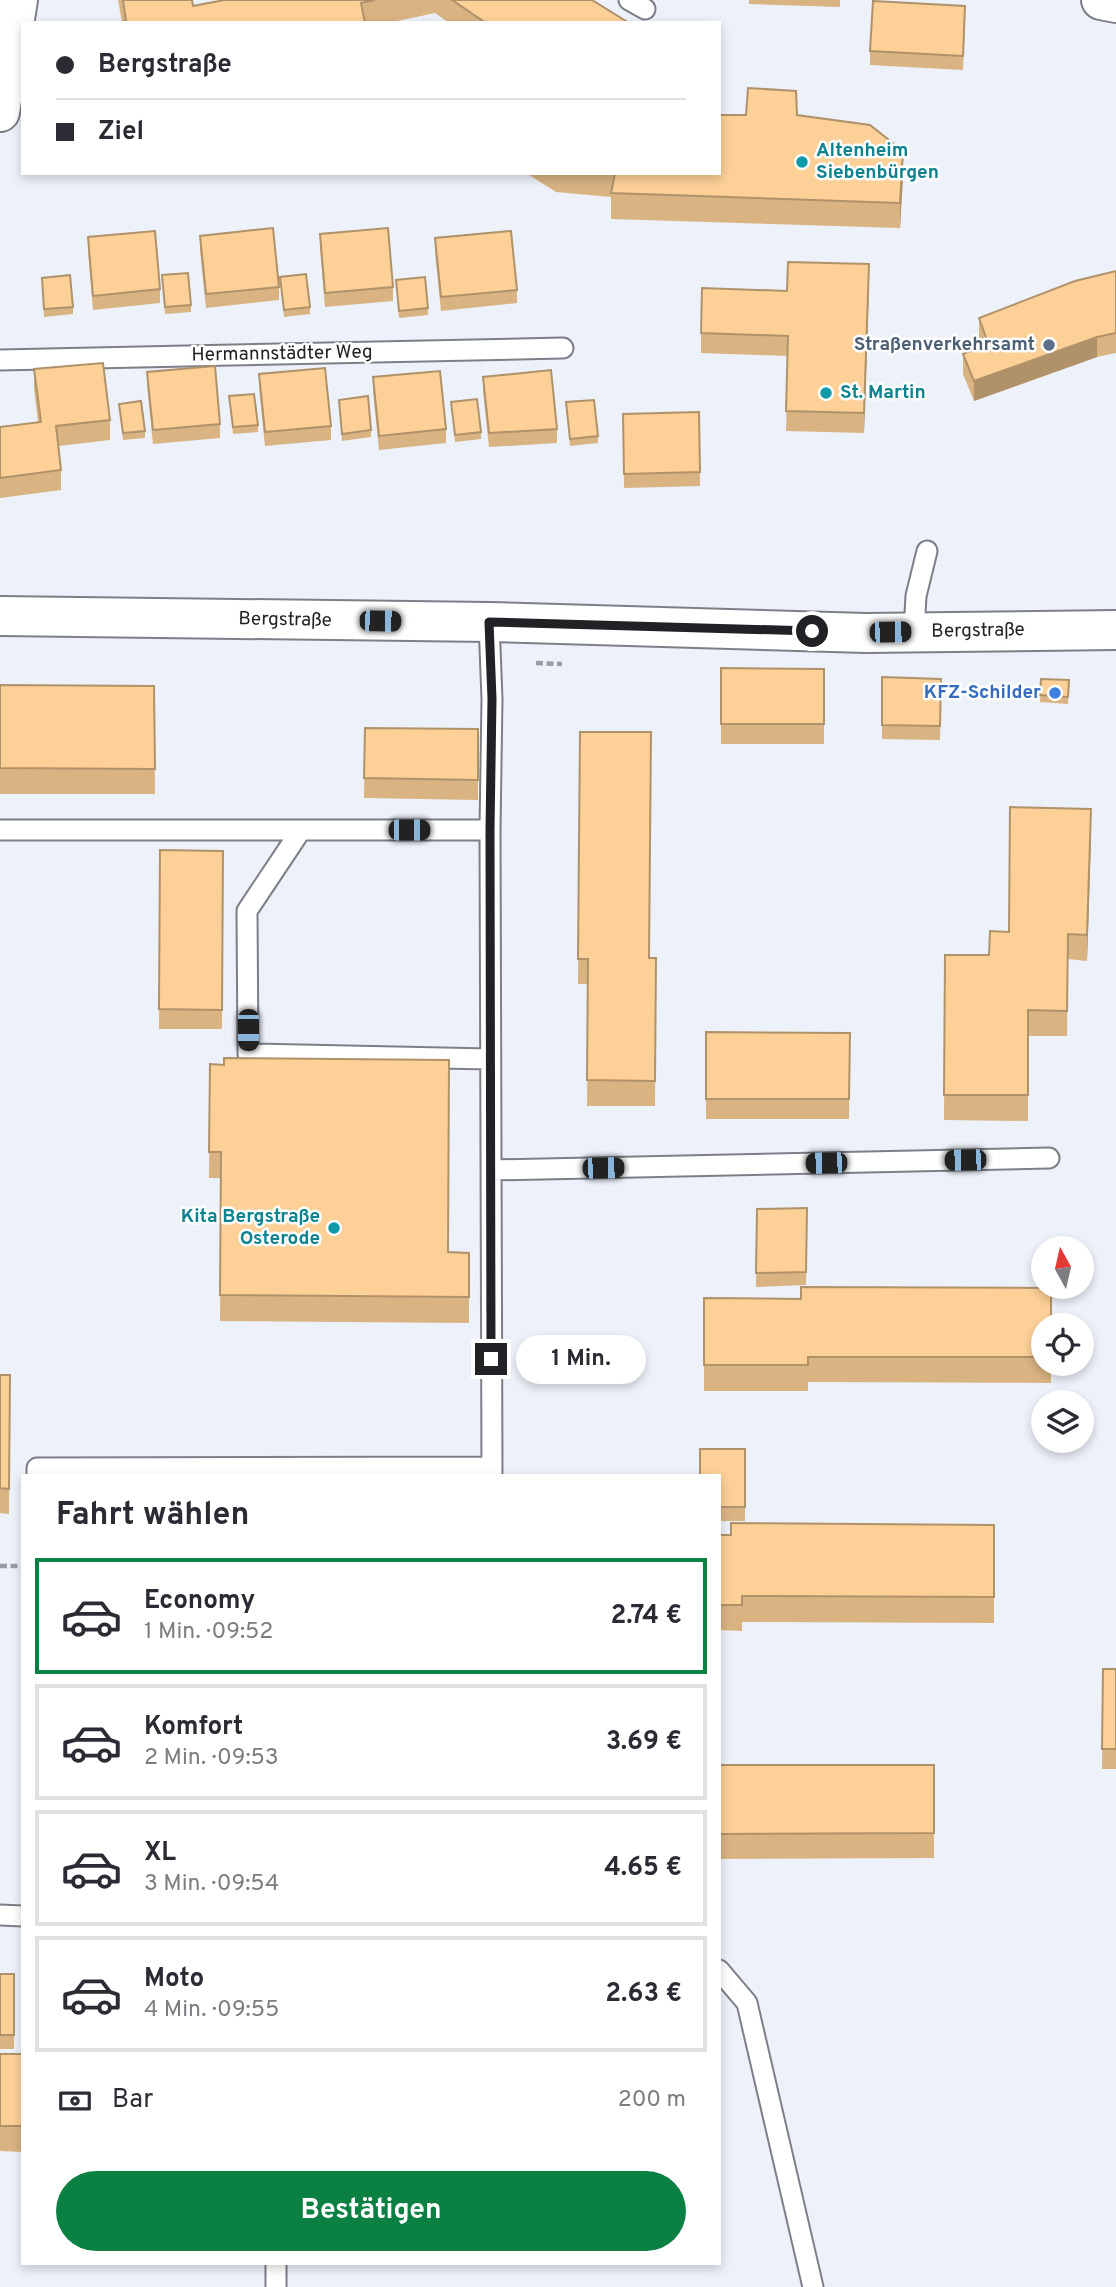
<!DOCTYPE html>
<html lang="de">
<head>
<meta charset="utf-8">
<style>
	:root { --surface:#fff; --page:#f2f2f3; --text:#2b2b33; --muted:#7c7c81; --line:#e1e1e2; --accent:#0b8043 }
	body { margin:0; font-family:Overpass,sans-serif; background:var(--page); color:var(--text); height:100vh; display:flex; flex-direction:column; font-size:26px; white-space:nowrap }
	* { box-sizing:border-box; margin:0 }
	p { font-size:23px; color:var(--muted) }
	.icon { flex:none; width:38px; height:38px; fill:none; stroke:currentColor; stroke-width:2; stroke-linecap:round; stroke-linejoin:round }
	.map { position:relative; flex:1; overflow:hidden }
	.side { position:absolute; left:21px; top:1474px; width:700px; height:791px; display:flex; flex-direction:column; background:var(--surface); border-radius:0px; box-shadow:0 4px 10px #0003 }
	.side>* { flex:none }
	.top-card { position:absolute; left:21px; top:21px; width:700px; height:154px; border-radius:0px; box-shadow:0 4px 10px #0003; display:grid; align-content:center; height:154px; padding:0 35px; background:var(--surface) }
	.needle { width:46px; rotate:352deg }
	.buttons { position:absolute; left:1031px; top:1236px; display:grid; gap:14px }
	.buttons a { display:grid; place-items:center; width:63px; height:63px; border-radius:50%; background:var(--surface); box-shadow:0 4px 10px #0003; font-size:35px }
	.end { position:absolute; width:32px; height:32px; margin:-16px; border:9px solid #212225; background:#fff; box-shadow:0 0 0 4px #fff }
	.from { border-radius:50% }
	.bubble { position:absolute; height:49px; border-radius:24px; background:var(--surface); box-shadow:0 4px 10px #0003; font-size:23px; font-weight:700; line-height:49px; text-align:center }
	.car { position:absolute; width:21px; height:42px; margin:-21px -10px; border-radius:9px; box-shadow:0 0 5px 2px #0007; background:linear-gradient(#222 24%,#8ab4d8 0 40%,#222 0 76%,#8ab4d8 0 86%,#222 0) }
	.top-card b { display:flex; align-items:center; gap:24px; height:66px; font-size:26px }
	.top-card b+b { border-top:2px solid var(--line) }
	.top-card i { width:18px; height:18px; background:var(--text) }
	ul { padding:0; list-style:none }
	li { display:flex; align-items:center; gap:21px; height:116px; margin:0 14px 10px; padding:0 21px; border:4px solid var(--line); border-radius:0px }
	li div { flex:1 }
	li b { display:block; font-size:26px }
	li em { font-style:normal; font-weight:700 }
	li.selected { border-color:var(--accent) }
	li>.icon { width:63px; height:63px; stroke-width:1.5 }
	h2 { padding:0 35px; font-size:32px; line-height:84px }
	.pay { display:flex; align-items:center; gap:18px; height:77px; padding:0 35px; font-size:26px }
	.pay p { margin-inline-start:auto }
	.button { display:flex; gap:14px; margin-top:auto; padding:14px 35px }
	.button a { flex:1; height:80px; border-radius:42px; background:var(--accent); color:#fff; font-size:28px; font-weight:700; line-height:80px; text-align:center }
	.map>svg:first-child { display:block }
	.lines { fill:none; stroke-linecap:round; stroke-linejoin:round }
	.service-casing { stroke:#7c7f87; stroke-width:23 }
	.minor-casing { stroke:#7c7f87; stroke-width:42 }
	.path { stroke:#9a9da3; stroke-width:4.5; stroke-dasharray:7 3.5; stroke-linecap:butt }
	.service { stroke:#fff; stroke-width:19 }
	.minor { stroke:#fff; stroke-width:38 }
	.wall { fill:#d9b382 }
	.shaded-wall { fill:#b0926a }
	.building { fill:#fcd097; stroke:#b0926a; stroke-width:2 }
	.route { stroke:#212225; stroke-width:9 }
	.culture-dot { fill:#0f9aa8; stroke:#fefefe; stroke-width:2.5 }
	.service-dot { fill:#5c6f8a; stroke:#fefefe; stroke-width:2.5 }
	.shop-dot { fill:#3f7fe0; stroke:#fefefe; stroke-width:2.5 }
	.labels { text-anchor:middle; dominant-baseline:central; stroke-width:5; stroke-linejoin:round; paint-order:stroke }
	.culture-label { font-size:19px; font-weight:bold; fill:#0d838f; stroke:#fefefe; text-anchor:start }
	.service-label { font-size:19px; font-weight:bold; fill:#4e5e75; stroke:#fefefe; text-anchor:end }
	.street-label { font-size:19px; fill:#212225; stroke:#fefefe }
	.shop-label { font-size:19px; font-weight:bold; fill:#366cbe; stroke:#fefefe; text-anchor:end }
</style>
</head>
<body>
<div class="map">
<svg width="1116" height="2287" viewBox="0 0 1116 2287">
	<rect width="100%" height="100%" fill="#edf1fa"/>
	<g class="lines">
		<defs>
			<path id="service" d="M 629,0 L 645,9
				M 0,360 L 563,348
				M 489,622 L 492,699 L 490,830 L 492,1475
				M 914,632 L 916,596 L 927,551
				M 0,830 L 490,830
				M 301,830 L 247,911 L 248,1054 L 490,1059
				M 491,1170 L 1049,1158
				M 37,1475 L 37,1468 L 492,1467
				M 0,1915 L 23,1916
				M 719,1970 L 747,2003 L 813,2287
				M 276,2287 L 276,2263"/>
			<path id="minor" d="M 1101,0 L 1116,3
				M 0,112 L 18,0
				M 0,616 L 489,622 L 866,633 L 1116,630"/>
		</defs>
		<use href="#service" class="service-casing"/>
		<use href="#minor" class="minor-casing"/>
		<path class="path" d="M 536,663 L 562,664
			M 0,1566 L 23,1566"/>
		<use href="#service" class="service"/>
		<use href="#minor" class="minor"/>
	</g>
	<path class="wall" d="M 118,0 L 192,0 L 193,6 L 224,0 L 592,0 L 629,23 L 449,23 L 435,13 L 388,23 L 117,23 L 122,22 Z
		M 749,0 L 840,0 L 840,7 L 749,4 Z
		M 965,20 L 963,70 L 870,65 L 870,51 Z
		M 797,115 L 903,176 L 900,228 L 611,219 L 611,197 L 556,192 L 526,173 L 719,173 Z
		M 320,234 L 393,287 L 393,301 L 325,307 L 320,248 Z
		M 200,236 L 279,287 L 279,300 L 206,308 L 200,250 Z
		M 88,237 L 160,289 L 160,303 L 93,310 L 88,251 Z
		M 435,238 L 517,290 L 517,303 L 441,311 L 435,252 Z
		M 1116,271 L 1116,353 L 1097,357 L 974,401 L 963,374 L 963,354 L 982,346 L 979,338 L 979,318 Z
		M 162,275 L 191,305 L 191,312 L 165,314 Z
		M 280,277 L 310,307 L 310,314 L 284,317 Z
		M 396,280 L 428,308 L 428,315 L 399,318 Z
		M 869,284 L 864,433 L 786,431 L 788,356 L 701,353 L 701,333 L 787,291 Z
		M 42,285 L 73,307 L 73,314 L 44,317 Z
		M 34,369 L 110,420 L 110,440 L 59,446 L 61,470 L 61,490 L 0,498 L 0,427 L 38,422 L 34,389 Z
		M 147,372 L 220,424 L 220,438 L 153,444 L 147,386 Z
		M 259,374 L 331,426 L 331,440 L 265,446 L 259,388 Z
		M 373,377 L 446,429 L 446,443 L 379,450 L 373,391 Z
		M 483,377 L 557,429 L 557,443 L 489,447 L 483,391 Z
		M 229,396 L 258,425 L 258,432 L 233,434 Z
		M 339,400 L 371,430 L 371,437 L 342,441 Z
		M 451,402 L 481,432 L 481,439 L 455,442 Z
		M 566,402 L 598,436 L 598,443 L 570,446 Z
		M 119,404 L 145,431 L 145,438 L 123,440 Z
		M 699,412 L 700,486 L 624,488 L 623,414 Z
		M 721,668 L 824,669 L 824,744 L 721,744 Z
		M 882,677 L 941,679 L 940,740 L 882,739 Z
		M 1041,679 L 1069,680 L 1068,704 L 1040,702 Z
		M 0,685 L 154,686 L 155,794 L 0,794 Z
		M 365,728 L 478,729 L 478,800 L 364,798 Z
		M 580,732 L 650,958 L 656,958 L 655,1106 L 587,1106 L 588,984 L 578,984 Z
		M 1091,835 L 1087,961 L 1068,959 L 1067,1036 L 1028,1036 L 1028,1121 L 944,1120 L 945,955 L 989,955 Z
		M 160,850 L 223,851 L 222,1029 L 159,1029 Z
		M 706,1032 L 850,1033 L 849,1119 L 706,1119 Z
		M 210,1064 L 448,1252 L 469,1253 L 469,1323 L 220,1321 L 221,1178 L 209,1178 Z
		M 807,1208 L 806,1285 L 756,1287 L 757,1209 Z
		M 704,1298 L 1043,1325 L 1043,1363 L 1051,1363 L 1051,1383 L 808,1382 L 808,1391 L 704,1391 Z
		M 0,1375 L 10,1375 L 9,1514 L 0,1513 Z
		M 745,1449 L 745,1521 L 719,1521 L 719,1475 Z
		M 994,1525 L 994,1623 L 742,1622 L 742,1631 L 719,1630 L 719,1535 Z
		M 1103,1669 L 1116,1669 L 1116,1769 L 1102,1769 Z
		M 719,1765 L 934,1765 L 934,1858 L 719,1859 Z
		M 0,1974 L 14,1974 L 14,2049 L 0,2049 Z
		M 0,2054 L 23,2054 L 23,2152 L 0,2151 Z"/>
	<path class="shaded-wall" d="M 903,151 L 903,176 L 900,228 L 900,203 Z
		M 869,264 L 869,284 L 864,433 L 864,413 Z
		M 1097,337 L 1097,357 L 974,401 L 974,381 Z
		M 1091,809 L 1091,835 L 1087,961 L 1087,935 Z"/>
	<path class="building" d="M 123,0 L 192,0 L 193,6 L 224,0 L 375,0 L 361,3 L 365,23 L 117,23 L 126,21 Z
		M 452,0 L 592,0 L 629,23 L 486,23 Z
		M 873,1 L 965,6 L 963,56 L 870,51 Z
		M 748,88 L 796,91 L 797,115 L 870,125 L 903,151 L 900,203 L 611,193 L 615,173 L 719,173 L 719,115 L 746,115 Z
		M 273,228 L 279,287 L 206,294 L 200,236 Z
		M 388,228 L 393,287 L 325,293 L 320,234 Z
		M 155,231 L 160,289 L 93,296 L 88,237 Z
		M 511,231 L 517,290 L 441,297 L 435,238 Z
		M 788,262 L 869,264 L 864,413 L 786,411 L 788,336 L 701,333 L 702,288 L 787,291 Z
		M 1116,271 L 1116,333 L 1097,337 L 974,381 L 963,354 L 988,343 L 979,318 L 1075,281 Z
		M 188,273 L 191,305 L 165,307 L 162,275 Z
		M 306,274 L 310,307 L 284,310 L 280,277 Z
		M 70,275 L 73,307 L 44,309 L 42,278 Z
		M 425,277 L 428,308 L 399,311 L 396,280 Z
		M 103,363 L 110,420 L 56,426 L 61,470 L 0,478 L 0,427 L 41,422 L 34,369 Z
		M 215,366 L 220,424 L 153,430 L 147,372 Z
		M 325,368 L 331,426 L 265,432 L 259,374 Z
		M 551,370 L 557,429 L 489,433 L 483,377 Z
		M 440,371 L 446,429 L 379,436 L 373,377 Z
		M 254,394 L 258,425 L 233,427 L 229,396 Z
		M 368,396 L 371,430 L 342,434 L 339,400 Z
		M 477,399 L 481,432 L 455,435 L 451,402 Z
		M 594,400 L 598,436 L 570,439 L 566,402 Z
		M 141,401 L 145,431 L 123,433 L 119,404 Z
		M 699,412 L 700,472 L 624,474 L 623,414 Z
		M 721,668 L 824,669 L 824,724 L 721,724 Z
		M 882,677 L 941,679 L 940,726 L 882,725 Z
		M 1041,679 L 1069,680 L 1068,697 L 1040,695 Z
		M 0,685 L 154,686 L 155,769 L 0,768 Z
		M 365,728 L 478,729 L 478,780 L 364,778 Z
		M 580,732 L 651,732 L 649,958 L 656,958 L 655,1081 L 587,1080 L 588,959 L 578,959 Z
		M 1010,807 L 1091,809 L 1087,935 L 1068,934 L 1067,1011 L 1028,1010 L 1028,1095 L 944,1095 L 945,955 L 989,955 L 990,931 L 1009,932 Z
		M 160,850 L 223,851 L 222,1010 L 159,1009 Z
		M 706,1032 L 850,1033 L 849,1099 L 706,1099 Z
		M 224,1058 L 449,1060 L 448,1252 L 469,1253 L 469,1297 L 220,1295 L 221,1152 L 209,1152 L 210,1064 L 224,1065 Z
		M 807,1208 L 806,1272 L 756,1273 L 757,1209 Z
		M 801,1287 L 1051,1288 L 1051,1325 L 1043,1325 L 1043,1357 L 808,1357 L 808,1365 L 704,1365 L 704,1298 L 801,1299 Z
		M 0,1375 L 10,1375 L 9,1489 L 0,1488 Z
		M 700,1449 L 745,1449 L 745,1507 L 719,1507 L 719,1475 L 700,1475 Z
		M 731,1523 L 994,1525 L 994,1597 L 742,1596 L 742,1605 L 719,1605 L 719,1535 L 731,1535 Z
		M 1103,1669 L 1116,1669 L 1116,1749 L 1102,1749 Z
		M 719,1765 L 934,1765 L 934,1833 L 719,1834 Z
		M 0,1974 L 14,1974 L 14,2035 L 0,2035 Z
		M 0,2054 L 23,2054 L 23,2126 L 0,2126 Z"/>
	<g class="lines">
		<path class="route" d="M 491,1359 L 490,830 L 492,699 L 489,622 L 812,631"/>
	</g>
	<g class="culture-dot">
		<circle cx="802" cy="162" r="7"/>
		<circle cx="826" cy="393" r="7"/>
		<circle cx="334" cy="1228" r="7"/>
	</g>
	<circle class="service-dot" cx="1049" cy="345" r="7"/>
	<circle class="shop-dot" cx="1055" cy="693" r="7"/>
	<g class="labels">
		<g class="culture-label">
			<text x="816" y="151">Altenheim<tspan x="816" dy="22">Siebenbürgen</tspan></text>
			<text x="840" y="393">St. Martin</text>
			<text x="320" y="1217" text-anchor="end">Kita Bergstraße<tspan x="320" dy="22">Osterode</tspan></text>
		</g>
		<g class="service-label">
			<text x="1035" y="345">Straßenverkehrsamt</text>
		</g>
		<g class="street-label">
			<text transform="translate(282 354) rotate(-1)">Hermannstädter Weg</text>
			<text transform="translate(285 620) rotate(1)">Bergstraße</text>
			<text transform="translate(978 631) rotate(-1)">Bergstraße</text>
		</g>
		<g class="shop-label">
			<text x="1041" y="693">KFZ-Schilder</text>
		</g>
	</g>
</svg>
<div class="buttons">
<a><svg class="needle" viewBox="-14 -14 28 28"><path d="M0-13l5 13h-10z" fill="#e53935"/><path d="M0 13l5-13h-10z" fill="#7c7c81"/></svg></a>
<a><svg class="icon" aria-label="locate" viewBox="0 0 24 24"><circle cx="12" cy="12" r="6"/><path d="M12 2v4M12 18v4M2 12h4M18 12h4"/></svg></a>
<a><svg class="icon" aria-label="layers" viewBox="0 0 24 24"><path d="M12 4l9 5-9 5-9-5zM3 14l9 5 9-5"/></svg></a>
</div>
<i class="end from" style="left:812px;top:631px"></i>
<i class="end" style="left:491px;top:1359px"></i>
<div class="bubble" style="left:516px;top:1335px;width:130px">1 Min.</div>
<i class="car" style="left:380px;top:621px;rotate:91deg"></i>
<i class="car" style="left:890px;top:632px;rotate:89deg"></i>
<i class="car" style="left:409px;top:830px;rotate:90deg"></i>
<i class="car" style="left:248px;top:1030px;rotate:180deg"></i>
<i class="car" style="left:965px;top:1160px;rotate:269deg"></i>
<i class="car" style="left:826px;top:1163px;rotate:269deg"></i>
<i class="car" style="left:603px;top:1168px;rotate:89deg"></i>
<div class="top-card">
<b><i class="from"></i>Bergstraße</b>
<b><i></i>Ziel</b>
</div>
<section class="side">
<h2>Fahrt wählen</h2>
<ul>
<li class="selected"><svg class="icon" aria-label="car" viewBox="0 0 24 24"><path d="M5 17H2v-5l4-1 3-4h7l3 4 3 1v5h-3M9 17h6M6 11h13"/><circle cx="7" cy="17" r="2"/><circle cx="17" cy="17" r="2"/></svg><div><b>Economy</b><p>1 Min. · 09:52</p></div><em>2.74 €</em></li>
<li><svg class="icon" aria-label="car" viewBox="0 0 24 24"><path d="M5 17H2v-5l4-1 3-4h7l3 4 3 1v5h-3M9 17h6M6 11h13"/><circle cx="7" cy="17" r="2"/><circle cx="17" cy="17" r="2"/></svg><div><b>Komfort</b><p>2 Min. · 09:53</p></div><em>3.69 €</em></li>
<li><svg class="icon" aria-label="car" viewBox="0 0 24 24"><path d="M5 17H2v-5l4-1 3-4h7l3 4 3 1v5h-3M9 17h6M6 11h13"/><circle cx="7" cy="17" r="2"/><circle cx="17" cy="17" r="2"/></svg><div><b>XL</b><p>3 Min. · 09:54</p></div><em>4.65 €</em></li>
<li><svg class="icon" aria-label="car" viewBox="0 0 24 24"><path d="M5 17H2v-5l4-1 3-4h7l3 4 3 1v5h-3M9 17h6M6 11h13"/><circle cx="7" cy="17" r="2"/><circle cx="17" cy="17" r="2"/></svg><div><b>Moto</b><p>4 Min. · 09:55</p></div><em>2.63 €</em></li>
</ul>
<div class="pay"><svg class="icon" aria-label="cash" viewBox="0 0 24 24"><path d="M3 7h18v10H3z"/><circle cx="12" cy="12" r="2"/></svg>Bar<p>200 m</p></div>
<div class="button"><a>Bestätigen</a></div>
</section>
</div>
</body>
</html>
